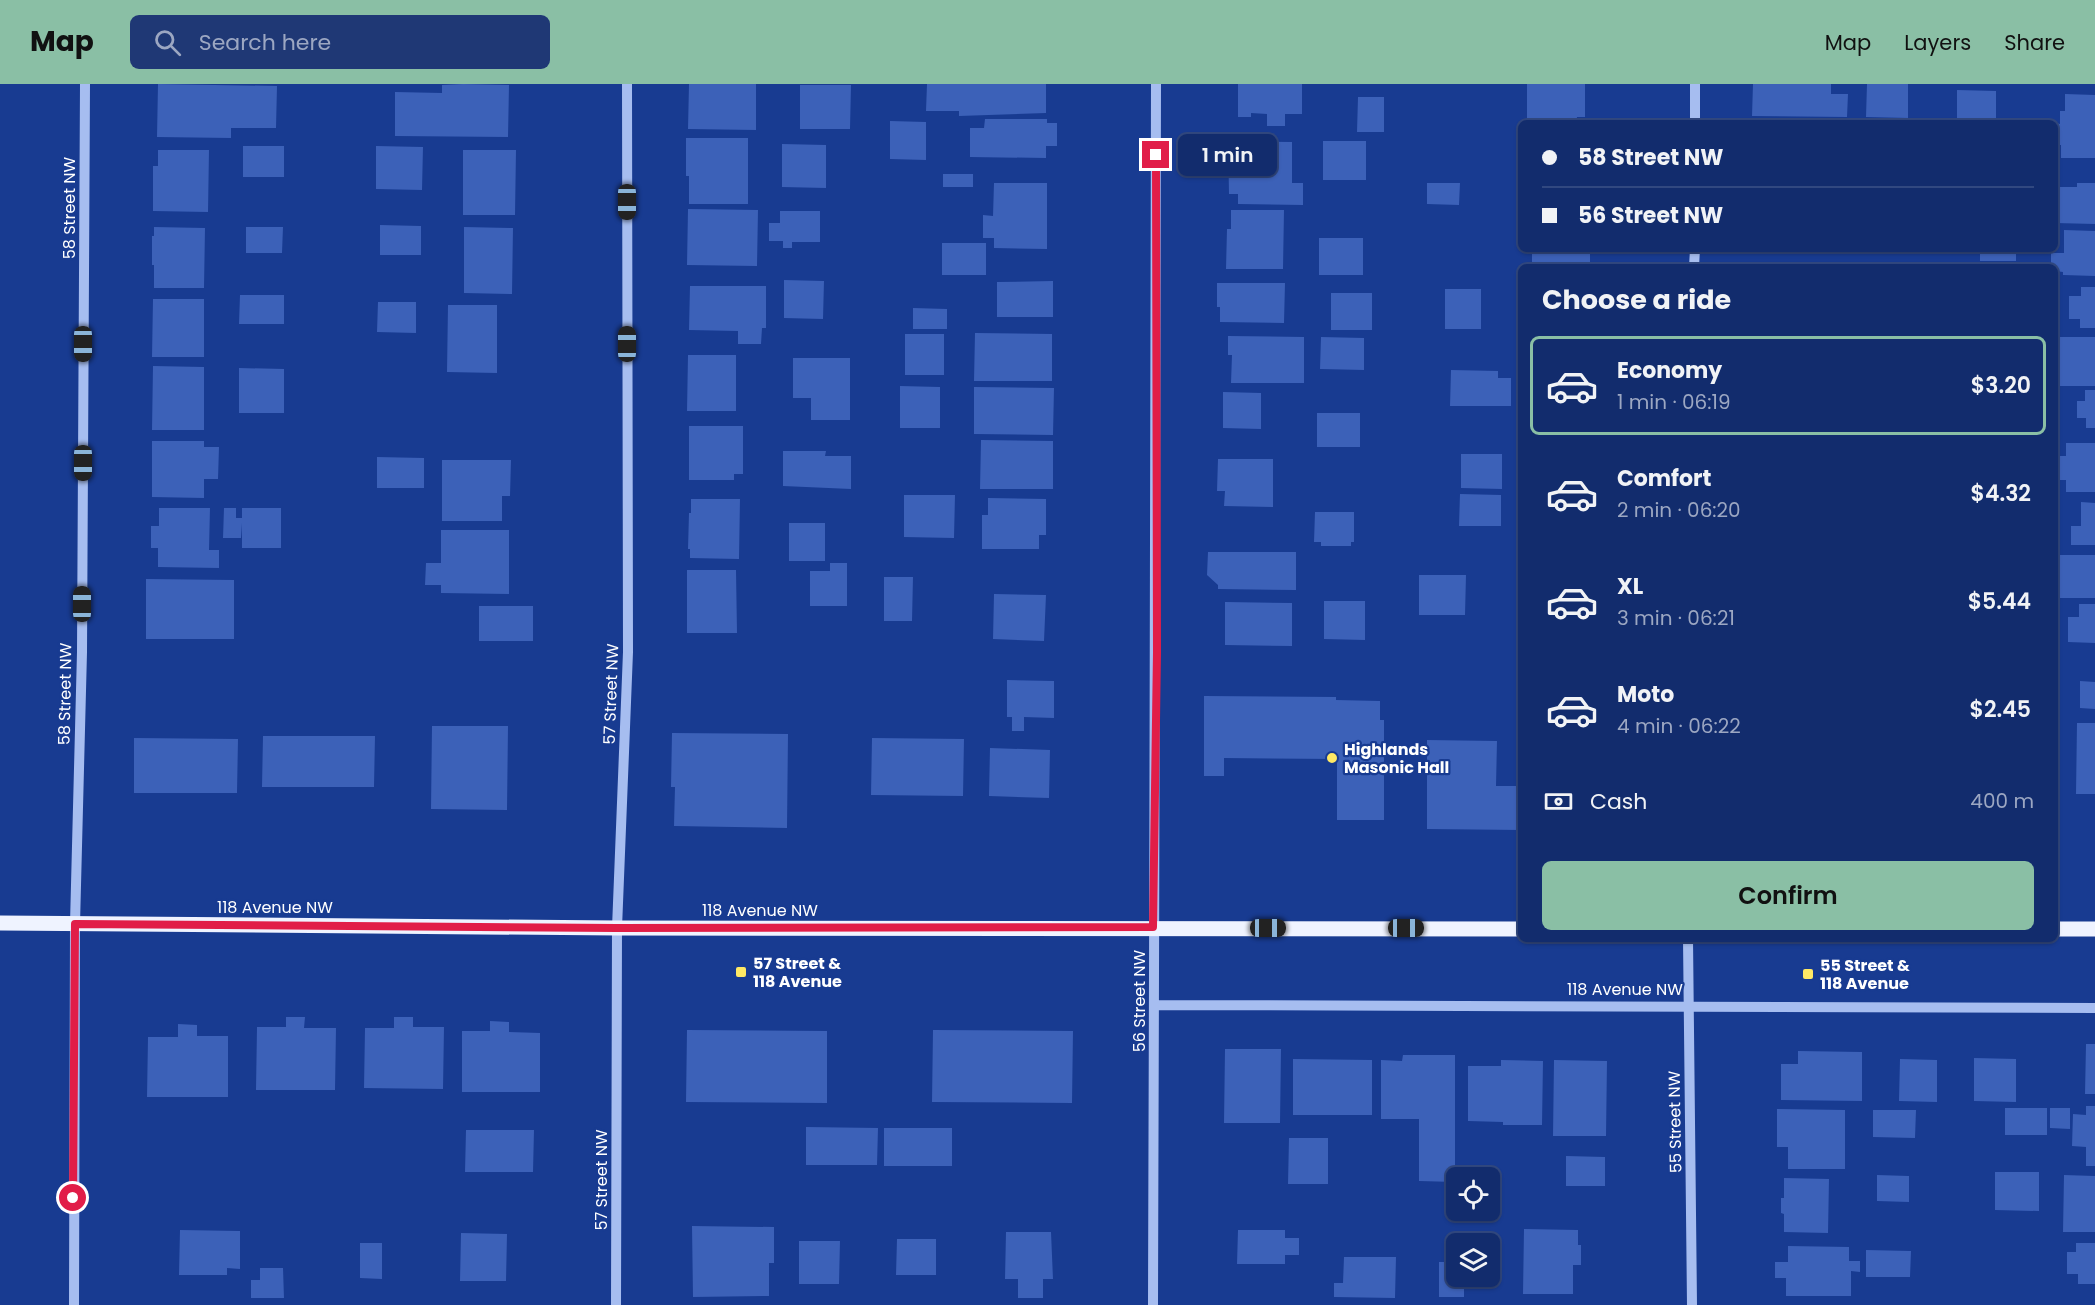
<!DOCTYPE html>
<html lang="en">
<head>
<meta charset="utf-8">
<style>
	:root { --surface:#122c6d; --page:#1f3875; --text:#f1f3f6; --muted:#9ca7c2; --line:#314880; --accent:#8abfa5 }
	body { margin:0; font-family:Poppins,sans-serif; background:var(--page); color:var(--text); height:100vh; display:flex; flex-direction:column; font-size:22px; white-space:nowrap }
	* { box-sizing:border-box; margin:0 }
	p { font-size:20px; color:var(--muted) }
	.icon { flex:none; width:33px; height:33px; fill:none; stroke:currentColor; stroke-width:2; stroke-linecap:round; stroke-linejoin:round }
	.map { position:relative; flex:1; overflow:hidden }
	.side { position:absolute; left:1518px; top:180px; width:540px; height:678px; display:flex; flex-direction:column; background:var(--surface); border-radius:9px; box-shadow:0 2px 4px #0004,0 0 0 2px var(--line) }
	.side>* { flex:none }
	.guide { position:absolute; left:1518px; top:36px; width:540px; height:132px; border-radius:9px; box-shadow:0 2px 4px #0004,0 0 0 2px var(--line); display:grid; align-content:center; height:132px; padding:0 24px; background:var(--surface) }
	.buttons { position:absolute; left:1446px; top:1083px; display:grid; gap:12px }
	.buttons a { display:grid; place-items:center; width:54px; height:54px; border-radius:9px; background:var(--surface); box-shadow:0 2px 4px #0004,0 0 0 2px var(--line); font-size:30px }
	.end { position:absolute; width:27px; height:27px; margin:-14px; border:8px solid #e11d48; background:#fff; box-shadow:0 0 0 3px #fff }
	.from { border-radius:50% }
	.bubble { position:absolute; height:42px; border-radius:9px; background:var(--surface); box-shadow:0 2px 4px #0004,0 0 0 2px var(--line); font-size:20px; font-weight:600; line-height:42px; text-align:center }
	.car { position:absolute; width:18px; height:36px; margin:-18px -9px; border-radius:8px; box-shadow:0 0 4px 2px #0007; background:linear-gradient(#222 24%,#8ab4d8 0 40%,#222 0 76%,#8ab4d8 0 86%,#222 0) }
	.guide b { display:flex; align-items:center; gap:21px; height:57px; font-size:22px }
	.guide b+b { border-top:2px solid var(--line) }
	.guide i { width:15px; height:15px; background:var(--text) }
	ul { padding:0; list-style:none }
	li { display:flex; align-items:center; gap:18px; height:99px; margin:0 12px 9px; padding:0 12px; border:3px solid transparent; border-radius:9px }
	li div { flex:1 }
	li b { display:block; font-size:22px }
	li em { font-style:normal; font-weight:600 }
	li.active { border-color:var(--accent) }
	li>.icon { width:54px; height:54px; stroke-width:1.5 }
	h2 { padding:0 24px; font-size:27px; line-height:72px }
	.pay { display:flex; align-items:center; gap:15px; height:66px; padding:0 24px; font-size:22px }
	.pay p { margin-inline-start:auto }
	.button { display:flex; gap:12px; margin-top:auto; padding:12px 24px }
	.button a { flex:1; height:69px; border-radius:9px; background:var(--accent); color:#111; font-size:24px; font-weight:600; line-height:69px; text-align:center }
	header { display:flex; align-items:center; gap:36px; box-sizing:border-box; height:84px; padding:0 30px; background:var(--accent); color:#111 }
	header strong { font-size:28px }
	nav { display:flex; gap:33px; margin-inline-start:auto; font-size:21px }
	.search { width:420px; height:54px; background:var(--page); display:flex; align-items:center; gap:15px; box-sizing:border-box; padding:0 21px; border-radius:9px; color:var(--muted); font-size:22px }
	.map>svg:first-child { display:block }
	.building { fill:#3c61b8 }
	.lines { fill:none; stroke-linecap:round; stroke-linejoin:round }
	.minor { stroke:#a6bdf0; stroke-width:10 }
	.major { stroke:#eff3ff; stroke-width:15 }
	.route { stroke:#e11d48; stroke-width:8 }
	.poi-dot { fill:#ffe965; stroke:#183b91; stroke-width:2 }
	.labels { text-anchor:middle; dominant-baseline:central; stroke-width:4.5; stroke-linejoin:round; paint-order:stroke }
	.street-label { font-size:16px; fill:#fff; stroke:#183b91 }
	.poi-label { font-size:16px; font-weight:bold; fill:#fff; stroke:#183b91; text-anchor:start }
</style>
</head>
<body>
<header>
<strong>Map</strong>
<div class="search"><svg class="icon" aria-label="search" viewBox="0 0 24 24"><circle cx="10" cy="10" r="6"/><path d="M15 15l6 6"/></svg>Search here</div>
<nav><a>Map</a><a>Layers</a><a>Share</a></nav>
</header>
<div class="map">
<svg width="2095" height="1221" viewBox="0 0 2095 1221">
	<rect width="100%" height="100%" fill="#183b91"/>
	<path class="building" d="M 158,0 L 277,2 L 276,44 L 231,44 L 231,54 L 157,53 Z
		M 463,0 L 509,1 L 508,53 L 395,52 L 395,8 L 442,9 L 442,1 Z
		M 689,0 L 756,0 L 756,46 L 688,45 Z
		M 927,0 L 1046,0 L 1046,29 L 959,32 L 959,27 L 926,27 Z
		M 1238,0 L 1302,0 L 1302,30 L 1285,30 L 1285,42 L 1267,42 L 1267,30 L 1251,29 L 1251,33 L 1238,33 Z
		M 1527,0 L 1585,0 L 1585,33 L 1577,33 L 1576,39 L 1527,39 Z
		M 1753,0 L 1831,0 L 1831,10 L 1848,10 L 1847,33 L 1752,32 Z
		M 1867,0 L 1908,0 L 1908,34 L 1866,33 Z
		M 800,1 L 851,1 L 850,45 L 800,45 Z
		M 1957,6 L 1996,7 L 1996,39 L 1957,39 Z
		M 2065,10 L 2095,11 L 2095,74 L 2061,74 L 2061,61 L 2055,61 L 2055,39 L 2060,40 L 2060,27 L 2065,27 Z
		M 1358,13 L 1384,13 L 1384,48 L 1357,48 Z
		M 985,35 L 1047,35 L 1047,39 L 1057,39 L 1057,62 L 1046,62 L 1046,74 L 970,73 L 970,44 L 984,44 Z
		M 890,37 L 926,38 L 926,76 L 890,75 Z
		M 1756,37 L 1820,37 L 1820,39 L 1756,39 Z
		M 686,54 L 748,54 L 748,120 L 689,120 L 689,92 L 686,92 Z
		M 1228,57 L 1292,58 L 1292,99 L 1303,99 L 1303,121 L 1238,120 L 1238,110 L 1229,110 Z
		M 1323,57 L 1366,57 L 1366,96 L 1323,96 Z
		M 782,60 L 826,61 L 826,104 L 782,103 Z
		M 243,62 L 284,62 L 284,93 L 243,93 Z
		M 376,62 L 423,63 L 422,106 L 376,105 Z
		M 158,66 L 209,66 L 208,128 L 153,127 L 153,82 L 158,82 Z
		M 463,66 L 516,66 L 515,131 L 463,131 Z
		M 943,90 L 973,90 L 973,103 L 943,103 Z
		M 994,99 L 1047,99 L 1047,165 L 994,164 L 994,154 L 983,154 L 983,131 L 993,132 Z
		M 1427,99 L 1460,99 L 1459,121 L 1427,120 Z
		M 2077,99 L 2095,99 L 2095,140 L 2055,139 L 2055,103 L 2077,103 Z
		M 688,125 L 758,126 L 757,182 L 687,181 Z
		M 1231,126 L 1284,126 L 1283,185 L 1226,185 L 1227,145 L 1231,145 Z
		M 780,127 L 820,127 L 820,158 L 792,158 L 792,164 L 783,164 L 783,157 L 769,157 L 769,139 L 780,139 Z
		M 380,141 L 421,142 L 421,171 L 380,171 Z
		M 154,143 L 205,144 L 204,204 L 154,204 L 154,181 L 152,181 L 152,152 L 154,152 Z
		M 246,143 L 283,143 L 282,169 L 246,169 Z
		M 464,143 L 513,144 L 512,210 L 464,209 Z
		M 2064,146 L 2095,147 L 2095,192 L 2063,191 L 2063,188 L 2055,187 L 2055,183 L 2051,183 L 2051,169 L 2064,169 Z
		M 1319,154 L 1363,154 L 1363,191 L 1319,191 Z
		M 942,159 L 986,159 L 986,191 L 942,191 Z
		M 1532,165 L 1590,165 L 1590,183 L 1532,183 Z
		M 1980,165 L 2016,165 L 2016,177 L 1980,177 Z
		M 784,196 L 824,197 L 823,235 L 784,234 Z
		M 1053,197 L 1053,233 L 997,233 L 997,198 Z
		M 1217,199 L 1285,199 L 1284,239 L 1220,238 L 1220,223 L 1217,223 Z
		M 690,202 L 766,202 L 766,244 L 762,244 L 761,260 L 738,260 L 738,247 L 689,246 Z
		M 2081,203 L 2095,203 L 2095,244 L 2080,244 L 2080,235 L 2069,235 L 2069,212 L 2081,212 Z
		M 1445,205 L 1481,205 L 1481,245 L 1445,245 Z
		M 1331,209 L 1372,209 L 1372,246 L 1331,246 Z
		M 240,211 L 284,211 L 284,240 L 239,240 Z
		M 153,215 L 204,215 L 204,273 L 152,273 Z
		M 378,218 L 416,218 L 416,249 L 377,248 Z
		M 448,221 L 497,221 L 497,289 L 447,288 Z
		M 913,224 L 947,225 L 947,245 L 913,245 Z
		M 975,249 L 1052,250 L 1052,297 L 974,297 Z
		M 905,250 L 944,250 L 944,291 L 905,291 Z
		M 1228,252 L 1304,253 L 1304,299 L 1231,299 L 1232,271 L 1228,271 Z
		M 1321,253 L 1364,254 L 1364,286 L 1320,285 Z
		M 2055,253 L 2095,253 L 2095,302 L 2055,302 Z
		M 688,271 L 736,271 L 736,327 L 687,327 Z
		M 793,274 L 850,274 L 850,336 L 811,336 L 811,314 L 793,314 Z
		M 153,282 L 204,283 L 204,346 L 152,346 Z
		M 239,284 L 284,285 L 284,329 L 239,329 Z
		M 1451,286 L 1498,287 L 1498,294 L 1511,294 L 1511,322 L 1450,322 Z
		M 1517,300 L 1521,300 L 1521,322 L 1516,322 Z
		M 900,302 L 940,303 L 940,344 L 900,344 Z
		M 974,303 L 1054,304 L 1053,351 L 974,350 Z
		M 2085,306 L 2095,306 L 2095,344 L 2086,344 L 2086,334 L 2077,334 L 2077,317 L 2085,317 Z
		M 1223,308 L 1261,309 L 1261,345 L 1223,344 Z
		M 1317,329 L 1360,329 L 1360,363 L 1317,363 Z
		M 689,342 L 743,342 L 743,390 L 734,390 L 734,396 L 689,396 Z
		M 981,356 L 1053,357 L 1053,405 L 980,405 Z
		M 152,357 L 204,357 L 204,363 L 219,363 L 218,395 L 204,395 L 204,414 L 152,413 Z
		M 2066,359 L 2095,359 L 2095,408 L 2066,408 L 2066,396 L 2056,396 L 2056,372 L 2066,372 Z
		M 783,367 L 826,367 L 825,372 L 851,372 L 851,405 L 783,402 Z
		M 1461,370 L 1502,370 L 1502,405 L 1461,404 Z
		M 377,373 L 424,374 L 424,404 L 377,404 Z
		M 1218,375 L 1273,375 L 1273,423 L 1224,422 L 1225,407 L 1217,407 Z
		M 442,376 L 511,376 L 510,412 L 502,412 L 502,437 L 442,437 Z
		M 1460,410 L 1501,411 L 1501,442 L 1459,442 Z
		M 904,411 L 955,411 L 954,454 L 904,453 Z
		M 988,414 L 1046,415 L 1046,451 L 1039,451 L 1039,465 L 982,465 L 982,431 L 988,431 Z
		M 691,415 L 740,415 L 739,475 L 690,474 L 690,465 L 688,465 L 689,429 L 691,429 Z
		M 2081,418 L 2095,419 L 2095,461 L 2071,461 L 2071,442 L 2081,442 Z
		M 159,424 L 210,424 L 209,466 L 219,466 L 219,484 L 158,483 L 158,464 L 151,464 L 151,442 L 159,442 Z
		M 224,424 L 236,424 L 236,434 L 242,434 L 242,424 L 281,424 L 281,464 L 242,464 L 242,439 L 241,454 L 223,454 Z
		M 1315,428 L 1354,428 L 1354,458 L 1351,458 L 1351,462 L 1321,462 L 1321,458 L 1314,458 Z
		M 789,439 L 825,439 L 825,477 L 789,477 Z
		M 441,446 L 509,446 L 509,510 L 441,509 L 441,501 L 425,501 L 426,479 L 441,479 Z
		M 1208,468 L 1296,468 L 1296,506 L 1218,505 L 1218,501 L 1207,491 Z
		M 2055,471 L 2095,471 L 2095,514 L 2055,514 Z
		M 830,479 L 847,479 L 847,522 L 810,522 L 810,487 L 830,487 Z
		M 687,486 L 736,486 L 737,549 L 687,549 Z
		M 1419,491 L 1466,491 L 1465,531 L 1419,531 Z
		M 884,493 L 913,493 L 912,537 L 884,537 Z
		M 146,495 L 234,496 L 234,555 L 146,555 Z
		M 994,510 L 1046,511 L 1044,557 L 993,555 Z
		M 1324,517 L 1365,517 L 1365,556 L 1324,555 Z
		M 1225,518 L 1292,519 L 1292,562 L 1225,561 Z
		M 2079,520 L 2095,520 L 2095,559 L 2068,558 L 2068,533 L 2079,533 Z
		M 479,522 L 533,522 L 533,557 L 479,557 Z
		M 1007,596 L 1054,597 L 1054,634 L 1024,633 L 1024,647 L 1012,647 L 1012,633 L 1007,633 Z
		M 2080,597 L 2095,598 L 2095,625 L 2080,624 Z
		M 1204,612 L 1336,613 L 1336,616 L 1380,617 L 1380,636 L 1384,636 L 1384,736 L 1337,736 L 1337,675 L 1224,674 L 1224,692 L 1204,692 Z
		M 2077,639 L 2095,639 L 2095,710 L 2076,710 Z
		M 432,642 L 508,642 L 507,726 L 431,725 Z
		M 2055,646 L 2058,646 L 2058,709 L 2055,709 Z
		M 672,649 L 788,650 L 787,744 L 674,742 L 675,703 L 671,703 Z
		M 263,652 L 375,652 L 374,703 L 262,703 Z
		M 134,654 L 238,655 L 237,709 L 134,709 Z
		M 872,654 L 964,655 L 963,712 L 871,711 Z
		M 1427,656 L 1497,657 L 1496,702 L 1521,702 L 1521,746 L 1427,745 Z
		M 990,664 L 1050,666 L 1049,714 L 989,712 Z
		M 286,933 L 305,933 L 304,944 L 336,944 L 335,1006 L 256,1006 L 257,943 L 286,943 Z
		M 394,933 L 413,933 L 413,943 L 444,943 L 443,1005 L 364,1004 L 365,944 L 394,944 Z
		M 490,937 L 509,938 L 509,948 L 540,949 L 540,1008 L 462,1008 L 462,947 L 490,947 Z
		M 178,940 L 197,941 L 197,952 L 228,952 L 228,1013 L 147,1013 L 148,953 L 178,953 Z
		M 687,946 L 827,947 L 827,1019 L 686,1018 Z
		M 933,946 L 1073,947 L 1072,1019 L 932,1018 Z
		M 2086,960 L 2095,960 L 2095,1010 L 2085,1010 Z
		M 1225,965 L 1281,965 L 1280,1039 L 1224,1039 Z
		M 1798,967 L 1862,968 L 1862,1017 L 1781,1016 L 1781,980 L 1798,980 Z
		M 1403,971 L 1455,971 L 1455,1098 L 1419,1097 L 1419,1035 L 1381,1035 L 1381,976 L 1402,977 Z
		M 1974,974 L 2016,975 L 2016,1018 L 1974,1017 Z
		M 1293,975 L 1372,976 L 1372,1031 L 1293,1031 Z
		M 1900,975 L 1937,976 L 1937,1018 L 1899,1017 Z
		M 1501,976 L 1543,977 L 1542,1041 L 1503,1041 L 1503,1038 L 1468,1037 L 1468,982 L 1501,982 Z
		M 1554,976 L 1607,977 L 1606,1052 L 1553,1052 Z
		M 2086,1022 L 2095,1022 L 2095,1082 L 2086,1082 L 2086,1063 L 2072,1062 L 2073,1030 L 2086,1031 Z
		M 2005,1024 L 2047,1024 L 2047,1051 L 2005,1051 Z
		M 2050,1024 L 2070,1024 L 2070,1045 L 2050,1044 Z
		M 1777,1025 L 1845,1026 L 1845,1085 L 1788,1085 L 1788,1063 L 1777,1063 Z
		M 1873,1026 L 1916,1026 L 1915,1054 L 1873,1053 Z
		M 806,1043 L 878,1044 L 877,1081 L 806,1081 Z
		M 884,1044 L 952,1044 L 952,1082 L 884,1082 Z
		M 466,1046 L 534,1046 L 533,1088 L 465,1088 Z
		M 1289,1054 L 1328,1054 L 1328,1100 L 1288,1100 Z
		M 1566,1072 L 1605,1073 L 1605,1102 L 1566,1102 Z
		M 1995,1088 L 2039,1088 L 2039,1127 L 1995,1126 Z
		M 1877,1091 L 1909,1092 L 1909,1118 L 1877,1117 Z
		M 2064,1091 L 2095,1092 L 2095,1148 L 2063,1148 Z
		M 1784,1094 L 1829,1095 L 1828,1149 L 1784,1148 L 1784,1130 L 1781,1129 L 1781,1114 L 1784,1114 Z
		M 692,1142 L 774,1143 L 774,1179 L 769,1179 L 769,1212 L 693,1213 Z
		M 1524,1145 L 1578,1146 L 1578,1161 L 1581,1161 L 1581,1181 L 1573,1181 L 1573,1210 L 1523,1210 Z
		M 180,1146 L 240,1147 L 240,1185 L 227,1184 L 227,1191 L 179,1191 Z
		M 1238,1146 L 1285,1146 L 1285,1154 L 1299,1154 L 1299,1171 L 1285,1171 L 1285,1180 L 1237,1180 Z
		M 1006,1148 L 1051,1148 L 1053,1195 L 1043,1195 L 1043,1214 L 1018,1214 L 1018,1195 L 1005,1195 Z
		M 461,1149 L 507,1150 L 506,1197 L 460,1197 Z
		M 897,1155 L 936,1155 L 936,1191 L 896,1191 Z
		M 799,1157 L 840,1157 L 839,1200 L 799,1200 Z
		M 360,1159 L 382,1159 L 382,1195 L 360,1194 Z
		M 2076,1159 L 2095,1159 L 2095,1200 L 2078,1200 L 2078,1190 L 2067,1190 L 2067,1168 L 2076,1168 Z
		M 1788,1162 L 1849,1163 L 1849,1177 L 1860,1177 L 1860,1188 L 1851,1187 L 1851,1212 L 1786,1212 L 1786,1194 L 1775,1194 L 1775,1178 L 1788,1178 Z
		M 1866,1166 L 1911,1167 L 1910,1193 L 1866,1193 Z
		M 1344,1173 L 1396,1173 L 1395,1214 L 1334,1213 L 1334,1199 L 1343,1199 Z
		M 1439,1178 L 1456,1178 L 1456,1192 L 1464,1192 L 1464,1213 L 1439,1213 Z
		M 260,1184 L 283,1184 L 284,1214 L 251,1214 L 251,1196 L 260,1196 Z"/>
	<g class="lines">
		<path class="minor" d="M 1695,39 L 1695,0
			M 1694,183 L 1695,165
			M 1688,855 L 1692,1221
			M 1155,921 L 2095,924
			M 74,1221 L 75,840 L 82,568 L 85,0
			M 616,1221 L 617,844 L 628,568 L 627,0
			M 1153,1221 C 1154,814 1156,407 1156,0"/>
		<path class="major" d="M 0,839 L 617,844 L 1521,845
			M 2055,845 L 2095,845"/>
	</g>
	<g class="lines">
		<path class="route" d="M 73,1114 L 75,840 L 617,844 L 1153,843 L 1157,568 L 1156,71"/>
	</g>
	<g class="poi-dot">
		<circle cx="1332" cy="674" r="6"/>
		<rect x="735" y="882" width="12" height="12" rx="3"/>
		<rect x="1802" y="884" width="12" height="12" rx="3"/>
	</g>
	<g class="labels">
		<g class="street-label">
			<text transform="translate(69 124) rotate(-90)">58 Street NW</text>
			<text transform="translate(65 610) rotate(-89)">58 Street NW</text>
			<text transform="translate(611 610) rotate(-88)">57 Street NW</text>
			<text x="275" y="823">118 Avenue NW</text>
			<text x="760" y="826">118 Avenue NW</text>
			<text x="1625" y="905">118 Avenue NW</text>
			<text transform="translate(1139 917) rotate(-90)">56 Street NW</text>
			<text transform="translate(1675 1038) rotate(-91)">55 Street NW</text>
			<text transform="translate(601 1096) rotate(-90)">57 Street NW</text>
		</g>
		<g class="poi-label">
			<text x="1344" y="665">Highlands<tspan x="1344" dy="18">Masonic Hall</tspan></text>
			<text x="753" y="879">57 Street &amp;<tspan x="753" dy="18">118 Avenue</tspan></text>
			<text x="1820" y="881">55 Street &amp;<tspan x="1820" dy="18">118 Avenue</tspan></text>
		</g>
	</g>
</svg>
<div class="buttons">
<a><svg class="icon" aria-label="locate" viewBox="0 0 24 24"><circle cx="12" cy="12" r="6"/><path d="M12 2v4M12 18v4M2 12h4M18 12h4"/></svg></a>
<a><svg class="icon" aria-label="layers" viewBox="0 0 24 24"><path d="M12 4l9 5-9 5-9-5zM3 14l9 5 9-5"/></svg></a>
</div>
<i class="end from" style="left:73px;top:1114px"></i>
<i class="end" style="left:1156px;top:71px"></i>
<div class="bubble" style="left:1178px;top:50px;width:99px">1 min</div>
<i class="car" style="left:627px;top:118px;rotate:180deg"></i>
<i class="car" style="left:83px;top:260px;rotate:180deg"></i>
<i class="car" style="left:627px;top:260px;rotate:0deg"></i>
<i class="car" style="left:83px;top:379px;rotate:180deg"></i>
<i class="car" style="left:82px;top:520px;rotate:0deg"></i>
<i class="car" style="left:1268px;top:844px;rotate:90deg"></i>
<i class="car" style="left:1406px;top:844px;rotate:90deg"></i>
<div class="guide">
<b><i class="from"></i>58 Street NW</b>
<b><i></i>56 Street NW</b>
</div>
<section class="side">
<h2>Choose a ride</h2>
<ul>
<li class="active"><svg class="icon" aria-label="car" viewBox="0 0 24 24"><path d="M5 17H2v-5l4-1 3-4h7l3 4 3 1v5h-3M9 17h6M6 11h13"/><circle cx="7" cy="17" r="2"/><circle cx="17" cy="17" r="2"/></svg><div><b>Economy</b><p>1 min · 06:19</p></div><em>$3.20</em></li>
<li><svg class="icon" aria-label="car" viewBox="0 0 24 24"><path d="M5 17H2v-5l4-1 3-4h7l3 4 3 1v5h-3M9 17h6M6 11h13"/><circle cx="7" cy="17" r="2"/><circle cx="17" cy="17" r="2"/></svg><div><b>Comfort</b><p>2 min · 06:20</p></div><em>$4.32</em></li>
<li><svg class="icon" aria-label="car" viewBox="0 0 24 24"><path d="M5 17H2v-5l4-1 3-4h7l3 4 3 1v5h-3M9 17h6M6 11h13"/><circle cx="7" cy="17" r="2"/><circle cx="17" cy="17" r="2"/></svg><div><b>XL</b><p>3 min · 06:21</p></div><em>$5.44</em></li>
<li><svg class="icon" aria-label="car" viewBox="0 0 24 24"><path d="M5 17H2v-5l4-1 3-4h7l3 4 3 1v5h-3M9 17h6M6 11h13"/><circle cx="7" cy="17" r="2"/><circle cx="17" cy="17" r="2"/></svg><div><b>Moto</b><p>4 min · 06:22</p></div><em>$2.45</em></li>
</ul>
<div class="pay"><svg class="icon" aria-label="cash" viewBox="0 0 24 24"><path d="M3 7h18v10H3z"/><circle cx="12" cy="12" r="2"/></svg>Cash<p>400 m</p></div>
<div class="button"><a>Confirm</a></div>
</section>
</div>
</body>
</html>
